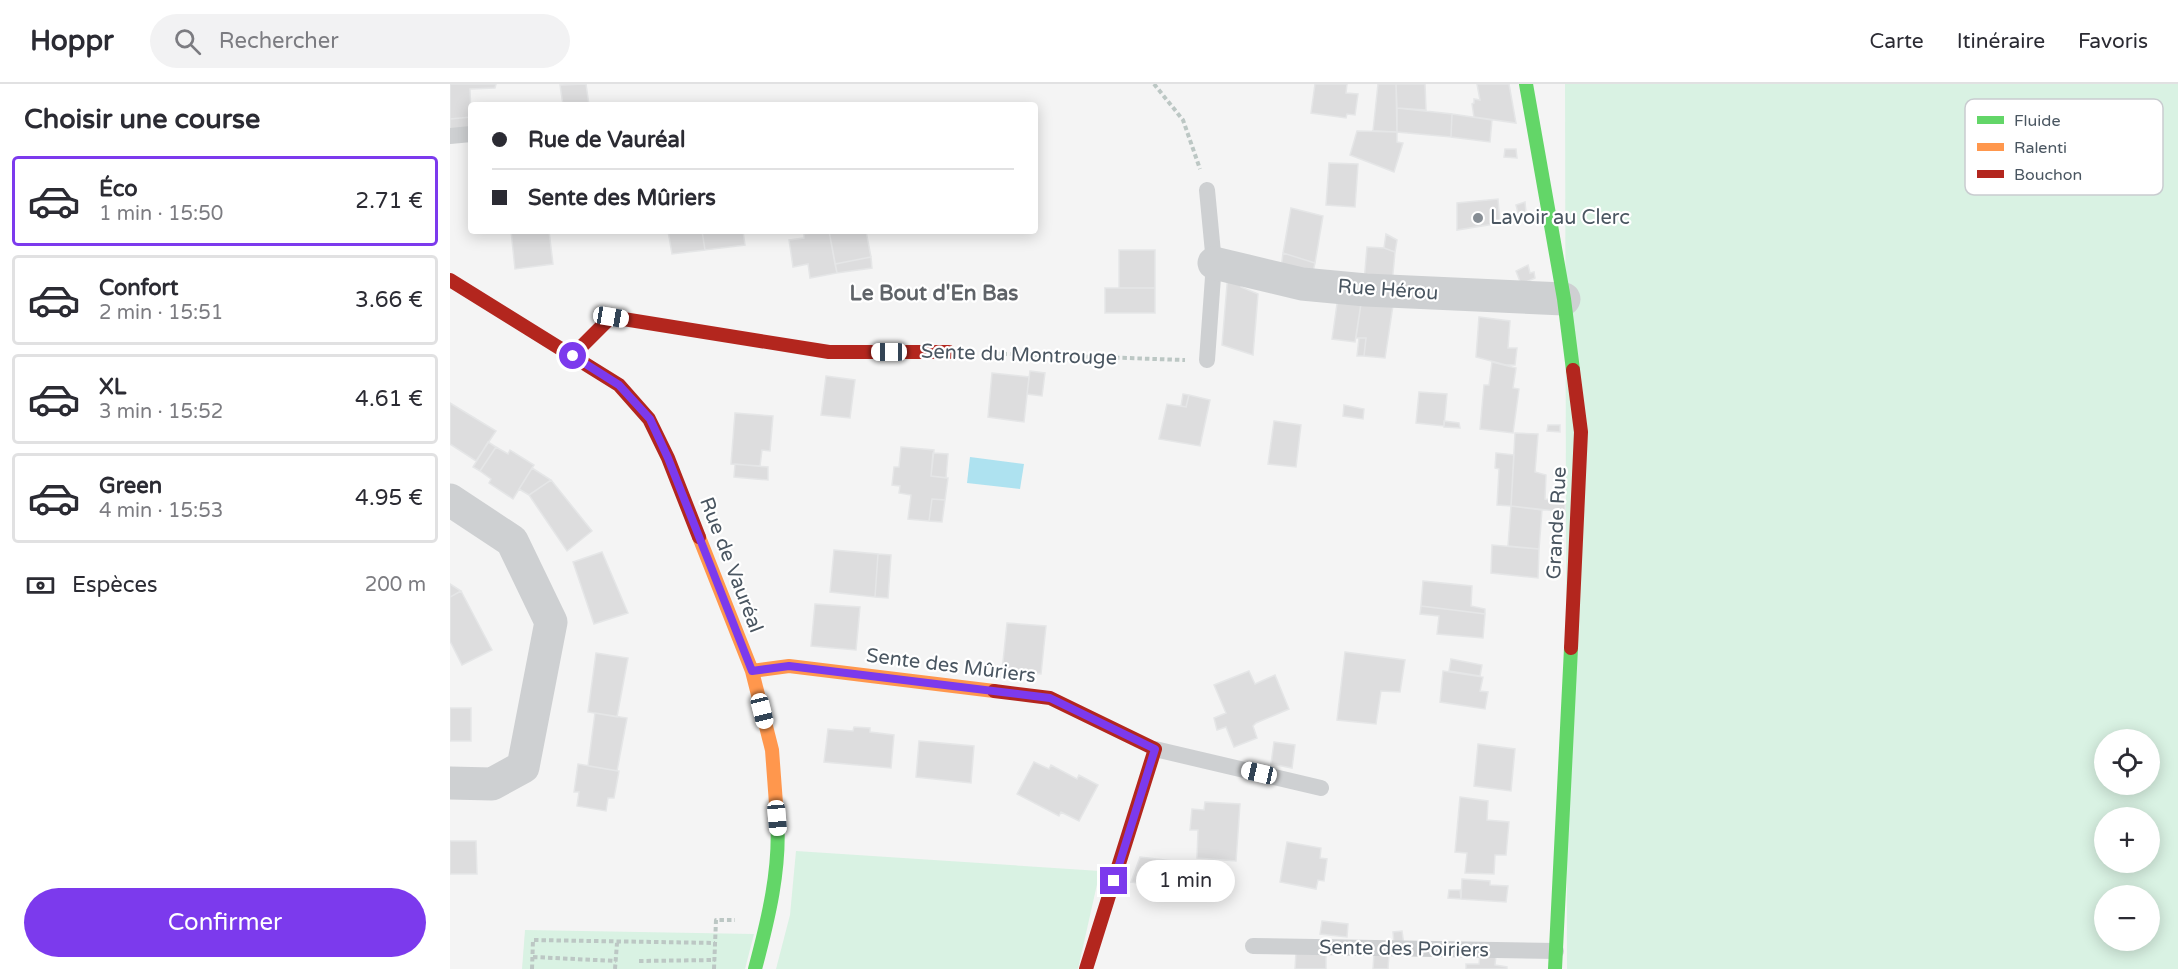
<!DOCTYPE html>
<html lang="fr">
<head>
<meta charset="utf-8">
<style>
	:root { --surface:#fff; --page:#f2f2f3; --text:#2b2b33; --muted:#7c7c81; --line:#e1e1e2; --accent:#7c3aed }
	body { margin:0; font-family:"Varela Round",sans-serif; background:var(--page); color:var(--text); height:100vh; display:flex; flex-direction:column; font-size:22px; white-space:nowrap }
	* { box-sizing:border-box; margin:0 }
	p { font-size:20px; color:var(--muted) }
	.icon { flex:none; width:33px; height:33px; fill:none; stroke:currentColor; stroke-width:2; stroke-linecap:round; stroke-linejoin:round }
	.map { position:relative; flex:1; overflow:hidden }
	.side { display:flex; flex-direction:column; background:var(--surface); width:450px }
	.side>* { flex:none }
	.top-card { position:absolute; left:18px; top:18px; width:570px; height:132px; border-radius:6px; box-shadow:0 3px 15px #0003; display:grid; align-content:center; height:132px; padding:0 24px; background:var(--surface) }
	.buttons { position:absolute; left:1644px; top:645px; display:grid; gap:12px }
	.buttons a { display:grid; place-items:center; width:66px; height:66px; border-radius:50%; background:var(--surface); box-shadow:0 3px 15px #0003; font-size:30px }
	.end { position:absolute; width:27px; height:27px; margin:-14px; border:8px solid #7c3aed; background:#fff; box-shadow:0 0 0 3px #fff }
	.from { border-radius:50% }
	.bubble { position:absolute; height:42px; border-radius:21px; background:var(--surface); box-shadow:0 3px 15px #0003; font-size:20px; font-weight:600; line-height:42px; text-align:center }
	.car { position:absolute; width:18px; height:36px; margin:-18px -9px; border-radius:8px; box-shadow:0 0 4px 2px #0007; background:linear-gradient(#fff 24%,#345 0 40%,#fff 0 76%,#345 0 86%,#fff 0) }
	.top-card b { display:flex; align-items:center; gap:21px; height:57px; font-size:22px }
	.top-card b+b { border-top:2px solid var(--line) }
	.top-card i { width:15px; height:15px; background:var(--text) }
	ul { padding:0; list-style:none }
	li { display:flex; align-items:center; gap:18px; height:90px; margin:0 12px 9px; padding:0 12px; border:3px solid var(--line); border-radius:6px }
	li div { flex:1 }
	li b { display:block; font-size:22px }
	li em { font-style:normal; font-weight:600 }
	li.current { border-color:var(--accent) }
	li>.icon { width:54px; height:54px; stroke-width:1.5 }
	h2 { padding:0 24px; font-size:27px; line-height:72px }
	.pay { display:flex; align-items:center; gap:15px; height:66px; padding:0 24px; font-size:22px }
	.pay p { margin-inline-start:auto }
	.cta { display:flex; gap:12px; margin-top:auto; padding:12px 24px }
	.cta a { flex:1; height:69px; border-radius:36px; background:var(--accent); color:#fff; font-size:24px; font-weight:600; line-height:69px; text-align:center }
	header { display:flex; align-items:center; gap:36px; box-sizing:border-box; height:84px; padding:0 30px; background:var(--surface); border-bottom:2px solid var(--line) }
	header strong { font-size:28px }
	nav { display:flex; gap:33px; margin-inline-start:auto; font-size:21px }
	.search { width:420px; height:54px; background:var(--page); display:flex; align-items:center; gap:15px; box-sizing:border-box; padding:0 21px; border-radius:33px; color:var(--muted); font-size:22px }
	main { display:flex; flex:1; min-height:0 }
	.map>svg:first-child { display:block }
	.green { fill:#d9f2e3; fill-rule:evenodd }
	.water { fill:#aee2f0 }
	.building { fill:#ddddde; stroke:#e5e6e7; stroke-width:1.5 }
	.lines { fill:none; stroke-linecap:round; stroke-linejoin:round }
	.path { stroke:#bcc7c4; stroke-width:4; stroke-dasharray:4.5 3; stroke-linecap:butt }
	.lane { stroke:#ced0d2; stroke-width:16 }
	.street { stroke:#ced0d2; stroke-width:33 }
	.fast { stroke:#63d668; stroke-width:14 }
	.slow { stroke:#ff974d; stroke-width:14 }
	.jam { stroke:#b3261e; stroke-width:14 }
	.route { stroke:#7c3aed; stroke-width:8 }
	.poi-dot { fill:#868d94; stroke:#fff; stroke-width:2 }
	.labels { text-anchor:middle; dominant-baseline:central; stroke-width:4.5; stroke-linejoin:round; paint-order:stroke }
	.poi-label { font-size:20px; fill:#4a5661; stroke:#fff; text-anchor:start }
	.street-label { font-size:20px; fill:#4a5661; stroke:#fff }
	.neighbourhood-label { font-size:21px; font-weight:bold; fill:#5f6368; stroke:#fff }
	.key { fill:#fff; stroke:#c9ccd0; stroke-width:1.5 }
	.key-label { font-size:16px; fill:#4a5661 }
</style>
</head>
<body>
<header>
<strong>Hoppr</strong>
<div class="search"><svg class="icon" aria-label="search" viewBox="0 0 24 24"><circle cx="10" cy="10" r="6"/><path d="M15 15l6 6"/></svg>Rechercher</div>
<nav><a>Carte</a><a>Itinéraire</a><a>Favoris</a></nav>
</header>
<main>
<section class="side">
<h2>Choisir une course</h2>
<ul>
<li class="current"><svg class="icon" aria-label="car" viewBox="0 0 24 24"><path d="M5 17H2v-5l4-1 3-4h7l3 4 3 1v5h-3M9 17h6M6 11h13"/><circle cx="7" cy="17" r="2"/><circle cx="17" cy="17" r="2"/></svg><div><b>Éco</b><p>1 min · 15:50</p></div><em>2.71 €</em></li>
<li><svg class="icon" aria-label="car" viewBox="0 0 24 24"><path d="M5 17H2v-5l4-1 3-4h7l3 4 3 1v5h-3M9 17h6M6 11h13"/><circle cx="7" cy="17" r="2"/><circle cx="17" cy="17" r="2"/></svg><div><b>Confort</b><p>2 min · 15:51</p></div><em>3.66 €</em></li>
<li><svg class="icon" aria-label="car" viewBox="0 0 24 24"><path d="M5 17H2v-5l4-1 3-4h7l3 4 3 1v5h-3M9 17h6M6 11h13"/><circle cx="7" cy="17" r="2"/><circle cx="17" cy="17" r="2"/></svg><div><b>XL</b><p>3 min · 15:52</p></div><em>4.61 €</em></li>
<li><svg class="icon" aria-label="car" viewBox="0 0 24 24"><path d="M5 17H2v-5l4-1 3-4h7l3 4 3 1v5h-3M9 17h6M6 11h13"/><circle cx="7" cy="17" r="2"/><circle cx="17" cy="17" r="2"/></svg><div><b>Green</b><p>4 min · 15:53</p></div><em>4.95 €</em></li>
</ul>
<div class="pay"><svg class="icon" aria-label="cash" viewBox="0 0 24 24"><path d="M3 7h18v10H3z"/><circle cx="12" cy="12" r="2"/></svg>Espèces<p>200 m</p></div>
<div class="cta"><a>Confirmer</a></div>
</section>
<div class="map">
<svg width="1728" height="885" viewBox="0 0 1728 885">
	<rect width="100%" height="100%" fill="#f4f4f4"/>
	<path class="green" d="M 1115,0 L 1728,0 L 1728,885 L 1117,885 ZM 1654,656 L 1700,656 L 1700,700 L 1654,700 ZM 1654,734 L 1700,734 L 1700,778 L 1654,778 ZM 1654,812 L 1700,812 L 1700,856 L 1654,856 Z
		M 346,767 L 650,787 L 628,885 L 326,885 L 340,831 Z
		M 75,846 L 304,850 L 295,885 L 72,885 Z"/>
	<path class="water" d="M 520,373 L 574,380 L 570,405 L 517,399 Z"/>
	<path class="building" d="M 0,0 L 46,0 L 45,4 L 20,5 L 21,33 L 0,35 Z
		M 136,0 L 139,21 L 113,21 L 110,1 Z
		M 865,0 L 897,0 L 896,9 L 908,10 L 905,31 L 897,30 L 896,34 L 861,29 Z
		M 928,0 L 946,0 L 947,48 L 923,47 Z
		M 943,0 L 975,0 L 976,26 L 947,24 L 946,0 Z
		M 1027,0 L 1059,0 L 1066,39 L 1024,33 L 1022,20 L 1024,19 L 1024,15 L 1030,16 Z
		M 947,24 L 1002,30 L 1001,53 L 947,48 Z
		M 1002,30 L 1042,36 L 1040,58 L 1001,53 Z
		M 21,33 L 21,48 L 0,50 L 0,35 Z
		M 907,47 L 947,48 L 947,58 L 953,59 L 944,88 L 900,71 Z
		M 1055,65 L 1066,65 L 1067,74 L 1054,73 Z
		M 879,79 L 908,80 L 905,123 L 876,121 Z
		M 1048,115 L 1050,139 L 1007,146 L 1007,119 Z
		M 1075,118 L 1076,128 L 1068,129 L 1066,121 Z
		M 841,124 L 873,132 L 865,179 L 833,169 Z
		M 61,147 L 99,147 L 103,180 L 65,185 Z
		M 218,147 L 252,147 L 255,166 L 222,170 Z
		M 252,147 L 293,147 L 295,161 L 255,166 Z
		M 379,147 L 416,147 L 421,173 L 385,180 Z
		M 379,147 L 387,189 L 360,194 L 358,180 L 343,183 L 339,156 L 354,154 L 354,150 Z
		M 936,150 L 947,156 L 945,168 L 934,164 Z
		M 917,163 L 934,164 L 945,168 L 942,200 L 914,198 Z
		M 669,166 L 705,166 L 705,204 L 669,204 Z
		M 833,169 L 865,179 L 861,196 L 831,185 Z
		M 421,173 L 422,184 L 387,189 L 385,180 Z
		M 1078,181 L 1080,189 L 1084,188 L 1085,194 L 1071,200 L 1066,187 Z
		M 778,189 L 792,193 L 791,203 L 808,210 L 803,271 L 772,261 Z
		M 655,204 L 705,204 L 705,229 L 655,229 Z
		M 888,213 L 912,213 L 905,258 L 882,255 Z
		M 912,213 L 944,215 L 935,274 L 914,272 L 916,254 L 906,254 Z
		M 1029,233 L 1060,237 L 1058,264 L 1067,264 L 1065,281 L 1056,281 L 1026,273 Z
		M 909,254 L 916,254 L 914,272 L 907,272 Z
		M 1042,278 L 1066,284 L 1063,304 L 1069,305 L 1063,349 L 1030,345 L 1034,301 L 1039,301 Z
		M 580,287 L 595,289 L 592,312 L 577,310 Z
		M 542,289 L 579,293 L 574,338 L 538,333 Z
		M 376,292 L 405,296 L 400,334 L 371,331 Z
		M 969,308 L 997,310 L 994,342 L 966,339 Z
		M 733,310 L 739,311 L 736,323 L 731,322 Z
		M 739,311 L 760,316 L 750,362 L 709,355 L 717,320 L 736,323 Z
		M 0,319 L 46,347 L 26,377 L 0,360 Z
		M 894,321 L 914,325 L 913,335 L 893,332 Z
		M 285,329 L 323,332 L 320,367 L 312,366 L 310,382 L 281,380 Z
		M 824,337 L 851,341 L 846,383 L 818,380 Z
		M 994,337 L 1009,339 L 1010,344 L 994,343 Z
		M 1098,341 L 1110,341 L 1110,348 L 1097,347 Z
		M 1065,349 L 1088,350 L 1085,388 L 1096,391 L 1095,415 L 1115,418 L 1115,428 L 1061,422 Z
		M 38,358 L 46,363 L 30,387 L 23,383 Z
		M 46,363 L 58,370 L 60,366 L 84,381 L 63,415 L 39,399 L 41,395 L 30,387 Z
		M 451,363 L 484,366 L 481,392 L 498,394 L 495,416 L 482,415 L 479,437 L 458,435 L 461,411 L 449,409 L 450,402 L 442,401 L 444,383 L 449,383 Z
		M 483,369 L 498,370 L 496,394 L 481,392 Z
		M 1046,369 L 1064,371 L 1061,422 L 1047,421 L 1049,385 L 1045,384 Z
		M 285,380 L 318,383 L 318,396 L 284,393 Z
		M 82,384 L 101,396 L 79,411 L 69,405 Z
		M 101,396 L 142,447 L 117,467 L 79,411 Z
		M 482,415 L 495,416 L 492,438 L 479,437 Z
		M 1061,422 L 1092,426 L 1089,465 L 1058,462 Z
		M 1042,461 L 1089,465 L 1088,494 L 1041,489 Z
		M 384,466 L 428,470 L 425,513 L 380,508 Z
		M 152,468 L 178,529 L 144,540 L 123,478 Z
		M 428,470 L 441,471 L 438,514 L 425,513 Z
		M 973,497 L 1022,502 L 1021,522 L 1035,525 L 1035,530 L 971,522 Z
		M 0,500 L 11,507 L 0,513 Z
		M 11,507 L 42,566 L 12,581 L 0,557 L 0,513 Z
		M 365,520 L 410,523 L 406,566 L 361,562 Z
		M 971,522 L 1035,530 L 1033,554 L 987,550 L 989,532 L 970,530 Z
		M 557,539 L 596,542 L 591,590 L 552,587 Z
		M 895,568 L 955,576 L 950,608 L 931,607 L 926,640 L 887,636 Z
		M 146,569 L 178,574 L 167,633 L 138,628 Z
		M 1001,575 L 1032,581 L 1030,592 L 999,587 Z
		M 799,587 L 805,600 L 825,591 L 839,625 L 806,639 L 803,642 L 807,654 L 784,663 L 776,643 L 767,646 L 764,634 L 776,629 L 764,601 Z
		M 993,587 L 1033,593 L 1030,607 L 1038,608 L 1035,625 L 990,618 Z
		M 0,624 L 21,624 L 21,657 L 0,657 Z
		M 145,629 L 177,634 L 167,687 L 138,682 Z
		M 404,643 L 420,644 L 420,648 L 444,651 L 441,684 L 374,678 L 378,645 L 403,647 Z
		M 469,657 L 524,662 L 521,699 L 466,693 Z
		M 824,658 L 845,661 L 842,684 L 821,680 Z
		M 1028,660 L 1065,665 L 1061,707 L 1024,702 Z
		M 584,678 L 599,685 L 601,681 L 627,695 L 629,691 L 648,701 L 629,737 L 611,728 L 609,732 L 567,710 Z
		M 128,680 L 169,687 L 164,714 L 158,714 L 156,727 L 127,722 L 129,708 L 124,708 Z
		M 1010,713 L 1038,717 L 1037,736 L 1059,738 L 1056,771 L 1045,771 L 1044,790 L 1015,789 L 1017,769 L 1005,768 Z
		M 755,718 L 790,720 L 786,777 L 747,774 L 748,746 L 740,746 L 742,725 L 754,726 Z
		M 0,757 L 26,757 L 27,790 L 0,790 Z
		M 837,758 L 871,764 L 870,774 L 877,775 L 874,797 L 868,796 L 866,805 L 830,798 Z
		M 690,773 L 739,779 L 742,808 L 735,807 L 736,805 L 681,798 Z
		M 1012,795 L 1040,797 L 1040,801 L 1058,802 L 1056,818 L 1011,815 Z
		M 999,806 L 1010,806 L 1011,815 L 998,814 Z
		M 872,837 L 898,840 L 897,853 L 870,850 Z
		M 952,847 L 954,861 L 944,860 L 943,848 Z
		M 846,868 L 876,870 L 876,885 L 845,885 Z
		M 924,870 L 939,870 L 938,885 L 923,885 Z
		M 1030,870 L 1046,871 L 1045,881 L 1057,883 L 1057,885 L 1016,885 L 1016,880 L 1029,880 Z"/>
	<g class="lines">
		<path class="path" d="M 704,0 L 733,36 L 750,85
			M 530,269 L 735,276
			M 83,873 L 166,877
			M 189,877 L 265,876
			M 82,885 L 83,856 L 265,859
			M 165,885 L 167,859
			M 264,885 L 266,836 L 285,836"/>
		<path class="lane" d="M 0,52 L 21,50
			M 757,106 L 764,179 L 757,276
			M 705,665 L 871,704
			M 803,862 L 1106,867"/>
		<path class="street" d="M 764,179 L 852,200 L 916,206 L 1114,215
			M 0,416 L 62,457 L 101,538 L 73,683 L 42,700 L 0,699"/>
		<path class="fast" d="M 1076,0 L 1114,215 L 1123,286
			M 305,885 C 318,836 331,784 327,733
			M 1105,885 L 1121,564"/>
		<path class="slow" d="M 249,453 L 302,587 L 322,666 L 327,733
			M 302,587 L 339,582 L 544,607"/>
		<path class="jam" d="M 0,196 L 169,301 L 199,335 L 218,374 L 249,453
			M 123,271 L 161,233 L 379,268 L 499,268
			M 1121,564 L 1131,348 L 1123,286
			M 544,607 L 600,614 L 705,665 L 636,885"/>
	</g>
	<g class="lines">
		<path class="route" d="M 123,272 L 169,301 L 200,335 L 218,374 L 302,587 L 339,582 L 600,614 L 705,665 L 664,797"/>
	</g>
	<circle class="poi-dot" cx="1028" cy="134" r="6"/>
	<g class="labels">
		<g class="poi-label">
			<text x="1040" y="134">Lavoir au Clerc</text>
		</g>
		<g class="street-label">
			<text transform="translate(938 206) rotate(4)">Rue Hérou</text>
			<text transform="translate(569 271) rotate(2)">Sente du Montrouge</text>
			<text transform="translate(1107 439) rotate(-87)">Grande Rue</text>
			<text transform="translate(281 481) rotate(69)">Rue de Vauréal</text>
			<text transform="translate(501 582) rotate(7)">Sente des Mûriers</text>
			<text transform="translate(954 865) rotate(1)">Sente des Poiriers</text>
		</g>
		<g class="neighbourhood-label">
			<text x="484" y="209">Le Bout d'En Bas</text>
		</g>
	</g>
	<rect x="1515" y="15" width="198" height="96" rx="9" class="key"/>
	<rect x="1527" y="32" width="27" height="8" fill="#63d668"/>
	<rect x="1527" y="59" width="27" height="8" fill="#ff974d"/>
	<rect x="1527" y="86" width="27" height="8" fill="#b3261e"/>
	<g class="key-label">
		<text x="1564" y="42">Fluide</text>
		<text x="1564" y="69">Ralenti</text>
		<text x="1564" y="96">Bouchon</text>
	</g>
</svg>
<div class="buttons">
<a><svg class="icon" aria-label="locate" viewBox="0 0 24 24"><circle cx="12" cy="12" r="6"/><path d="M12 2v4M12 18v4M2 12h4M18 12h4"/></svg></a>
<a>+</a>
<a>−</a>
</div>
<i class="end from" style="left:123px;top:272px"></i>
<i class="end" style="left:664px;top:797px"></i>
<div class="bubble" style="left:686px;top:776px;width:99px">1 min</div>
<i class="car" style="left:161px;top:233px;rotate:99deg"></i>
<i class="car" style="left:439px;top:268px;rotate:270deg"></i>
<i class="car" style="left:312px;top:627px;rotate:166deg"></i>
<i class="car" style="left:809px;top:689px;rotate:283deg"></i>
<i class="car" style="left:327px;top:734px;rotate:175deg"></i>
<div class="top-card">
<b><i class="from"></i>Rue de Vauréal</b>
<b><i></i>Sente des Mûriers</b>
</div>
</div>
</main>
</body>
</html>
